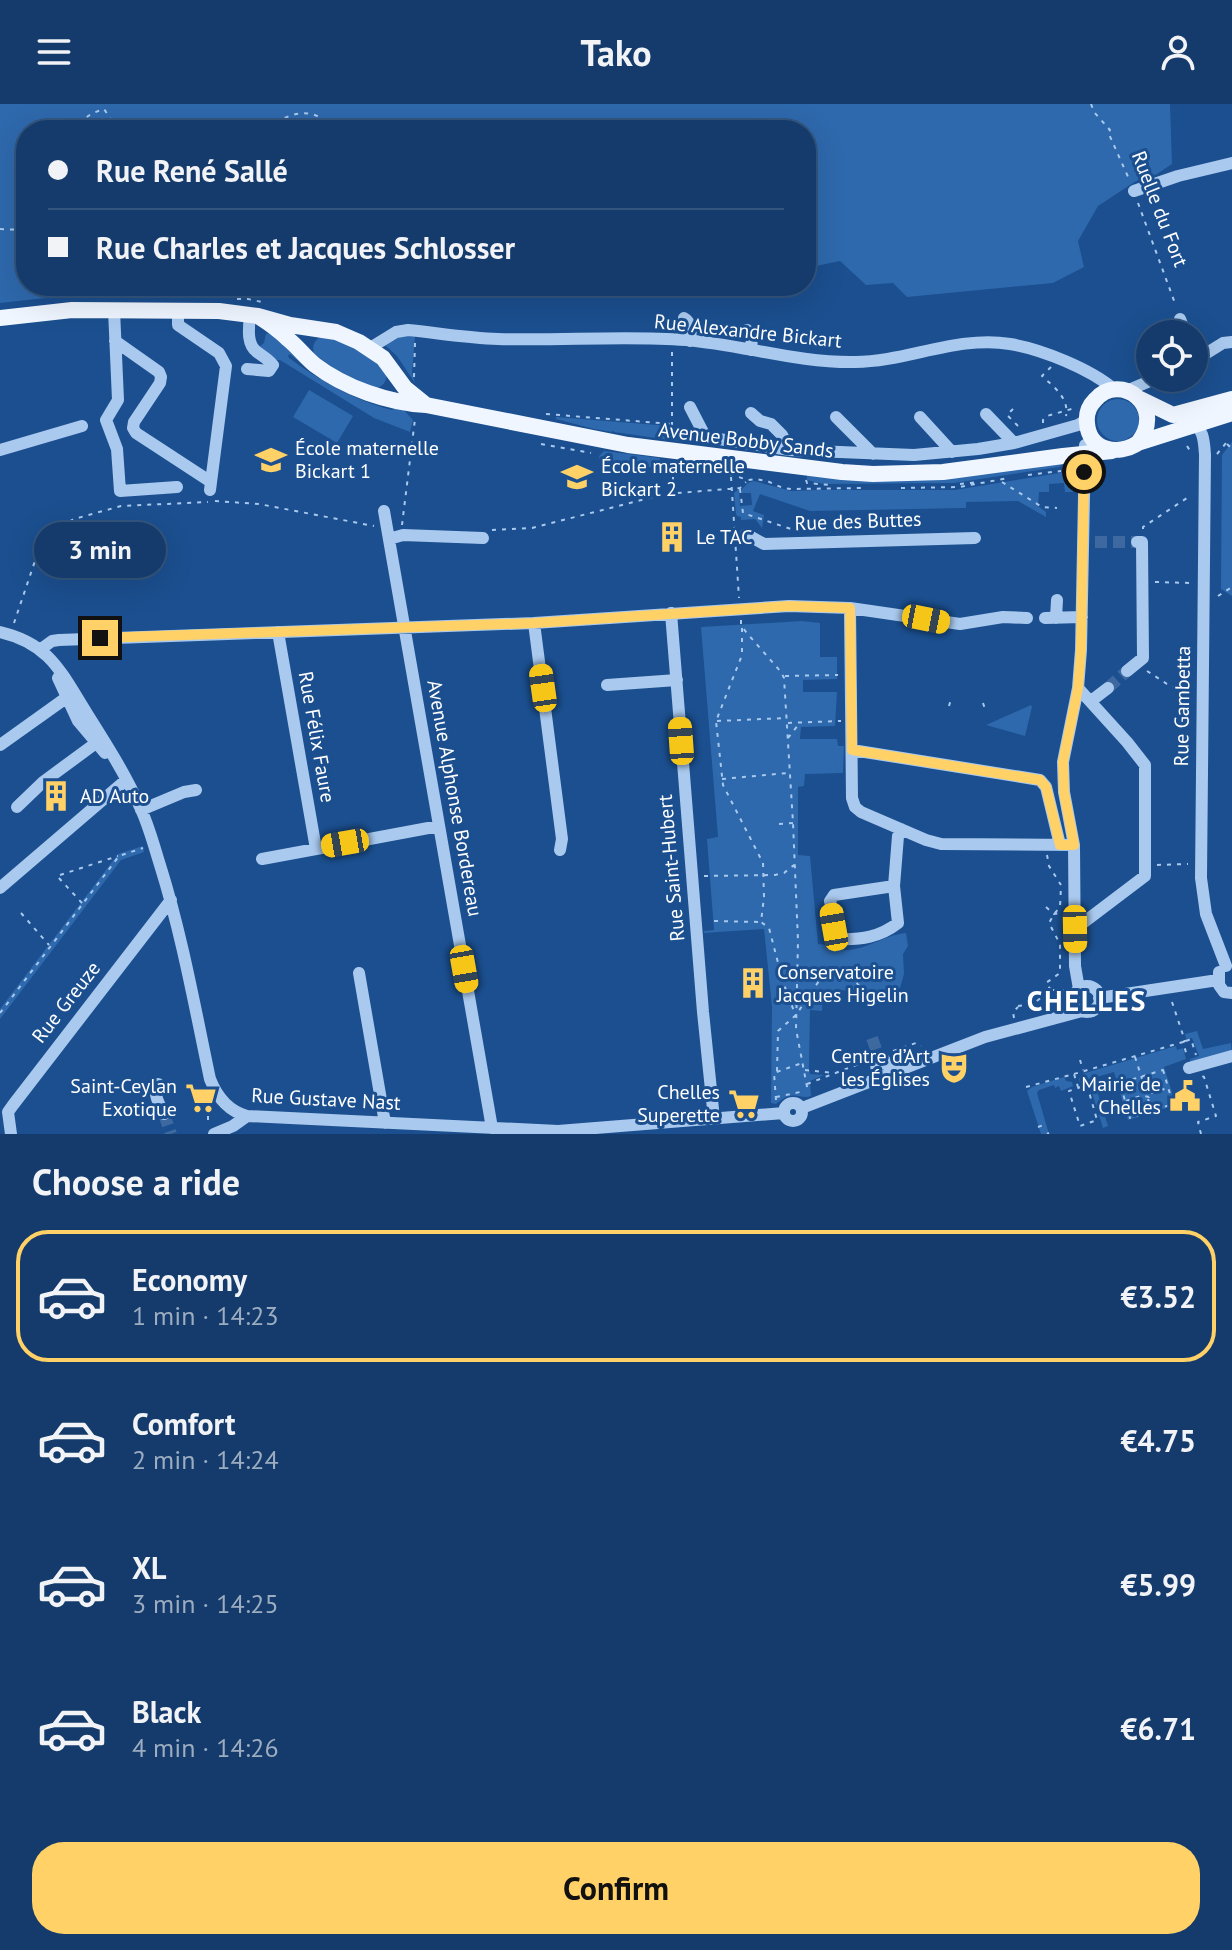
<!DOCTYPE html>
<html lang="en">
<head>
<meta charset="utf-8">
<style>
	:root { --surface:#143b6b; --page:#1d4271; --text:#f1f3f6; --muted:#9dadc1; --line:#33557e; --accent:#ffd166 }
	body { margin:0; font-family:"PT Sans",sans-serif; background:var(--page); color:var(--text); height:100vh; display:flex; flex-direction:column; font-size:30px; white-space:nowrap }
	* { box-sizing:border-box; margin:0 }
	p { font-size:26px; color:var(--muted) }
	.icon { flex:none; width:44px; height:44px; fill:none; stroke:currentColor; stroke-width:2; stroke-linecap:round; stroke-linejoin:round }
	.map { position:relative; height:1030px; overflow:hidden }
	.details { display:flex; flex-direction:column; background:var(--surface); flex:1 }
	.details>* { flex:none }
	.hud { position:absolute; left:16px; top:16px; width:800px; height:176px; border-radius:32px; box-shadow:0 8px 32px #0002,0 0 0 2px var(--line); display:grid; align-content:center; height:176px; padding:0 32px; background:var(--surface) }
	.buttons { position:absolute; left:1136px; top:216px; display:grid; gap:16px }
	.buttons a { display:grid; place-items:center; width:72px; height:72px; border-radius:50%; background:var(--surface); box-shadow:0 8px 32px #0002,0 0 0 2px var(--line); font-size:40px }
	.end { position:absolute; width:36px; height:36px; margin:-18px; border:10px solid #ffd166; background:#111; box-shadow:0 0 0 4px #111 }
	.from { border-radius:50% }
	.bubble { position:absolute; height:56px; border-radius:28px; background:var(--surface); box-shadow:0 8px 32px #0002,0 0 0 2px var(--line); font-size:26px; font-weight:600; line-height:56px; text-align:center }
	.car { position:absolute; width:24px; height:48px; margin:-24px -12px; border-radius:10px; box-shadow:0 0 6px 2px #0007; background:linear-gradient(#f5c518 24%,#345 0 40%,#f5c518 0 76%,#345 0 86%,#f5c518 0) }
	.hud b { display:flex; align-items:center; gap:28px; height:76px; font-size:30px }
	.hud b+b { border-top:2px solid var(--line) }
	.hud i { width:20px; height:20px; background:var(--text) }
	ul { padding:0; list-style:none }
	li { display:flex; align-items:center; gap:24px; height:132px; margin:0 16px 12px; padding:0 16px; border:4px solid transparent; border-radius:32px }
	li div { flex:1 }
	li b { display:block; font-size:30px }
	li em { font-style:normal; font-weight:600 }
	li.current { border-color:var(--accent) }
	li>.icon { width:72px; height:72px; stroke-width:1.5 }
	h2 { padding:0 32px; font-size:36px; line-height:96px }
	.cta { display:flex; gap:16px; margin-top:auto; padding:16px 32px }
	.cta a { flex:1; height:92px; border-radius:32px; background:var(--accent); color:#111; font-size:32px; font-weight:600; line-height:92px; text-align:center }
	header { display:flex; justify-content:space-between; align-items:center; height:104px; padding:0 32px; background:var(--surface); font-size:36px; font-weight:600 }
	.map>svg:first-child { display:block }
	.green { fill:#2e69ad }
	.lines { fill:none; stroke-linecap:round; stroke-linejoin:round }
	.minor-tunnel { stroke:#3d69a0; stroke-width:12; stroke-dasharray:12 6; stroke-linecap:butt }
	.path { stroke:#a9c9ee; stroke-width:2; stroke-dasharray:4 6; stroke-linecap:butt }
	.minor { stroke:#a9c9ee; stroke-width:12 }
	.major { stroke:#f0f6ff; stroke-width:16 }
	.path-bridge { stroke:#a9c9ee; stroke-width:2; stroke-dasharray:4 6; stroke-linecap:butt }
	.route { stroke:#ffd166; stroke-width:10 }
	.labels { text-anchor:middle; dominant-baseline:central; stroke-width:6; stroke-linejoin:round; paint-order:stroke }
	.street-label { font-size:20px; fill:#fff; stroke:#1b4f8f }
	.poi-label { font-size:20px; fill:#fff; stroke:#1b4f8f; text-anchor:start }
	.district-label { font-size:28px; font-weight:bold; letter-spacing:2px; fill:#fff; stroke:#1b4f8f }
</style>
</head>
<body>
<header><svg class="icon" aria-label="menu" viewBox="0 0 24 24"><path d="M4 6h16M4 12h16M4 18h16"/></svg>Tako<svg class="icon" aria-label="person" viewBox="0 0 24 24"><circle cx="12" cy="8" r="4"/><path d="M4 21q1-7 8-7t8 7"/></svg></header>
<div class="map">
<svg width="1232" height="1030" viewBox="0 0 1232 1030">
	<rect width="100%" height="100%" fill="#1b4f8f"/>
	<path class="green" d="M 0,0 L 1170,0 L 1172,60 L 1157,70 L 1136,77 L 1098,102 L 1078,137 L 1084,163 L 1053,179 L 907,193 L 893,179 L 866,181 L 840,157 L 806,164 L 806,26 L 26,26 L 26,182 L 253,182 L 252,186 L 248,191 L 152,192 L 81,190 L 0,199 Z
		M 274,228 L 303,261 L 290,250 L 288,252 L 289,254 C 319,276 356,297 392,306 L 396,304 L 402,304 L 413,316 L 410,328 L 374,314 L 280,256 L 275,256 L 258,244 L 264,239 L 266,230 Z
		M 321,232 L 354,240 L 387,268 C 387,277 384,282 375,285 L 352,277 L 314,250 C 312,242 314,237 321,232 Z
		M 398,232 L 415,232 L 412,269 L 415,279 L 397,252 L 385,241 Z
		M 309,286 L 353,312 L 337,339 L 293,313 Z
		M1097 316a21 21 0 1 1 42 0a21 21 0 1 1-42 0Z
		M 556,313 L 670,322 L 669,333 L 677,333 L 677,337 L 614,328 L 613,326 L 612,328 L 594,325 L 556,315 Z
		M 1232,338 L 1232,492 L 1221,485 L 1222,351 Z
		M 604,347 L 660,354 L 660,359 L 653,363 L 648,363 L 600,357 L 599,352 Z
		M 1062,360 L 1059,363 L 954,379 L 824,380 L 807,376 L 807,371 Z
		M 1066,368 L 1071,372 L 1073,388 L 1065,388 L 1064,379 L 1049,380 L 1049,388 L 1039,388 L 1038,402 L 1046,408 L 1046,413 L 1018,397 L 966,398 L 966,404 L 810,407 L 760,390 L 753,407 L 764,411 L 762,424 L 755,415 L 741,416 L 741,413 L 737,412 L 736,410 L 734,389 L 739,385 L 740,402 L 752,401 L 751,389 L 742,389 L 742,385 L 748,379 L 754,377 L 791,387 L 817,386 L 955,386 Z
		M 802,517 L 820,519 L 820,553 L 837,553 L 837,575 L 803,576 L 803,588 L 837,588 L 835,622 L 801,623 L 800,635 L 837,635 L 838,642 L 844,642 L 843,669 L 805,670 L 804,682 L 798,683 L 798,751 L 810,752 L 818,840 C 828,840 838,847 849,846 C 869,844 888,830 906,829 L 908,842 L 903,850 L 904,870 L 900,884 L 855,901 L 855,886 L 823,887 L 822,907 L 810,906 L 809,964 L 810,970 L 824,971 L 810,977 L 811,992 C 803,995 798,990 790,992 C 784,993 780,997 776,1000 L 771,999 L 772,903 L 764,825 L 704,829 L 704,827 L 714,826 L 707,735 L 718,733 L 701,523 Z
		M 1031,601 L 1032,603 L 1025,632 L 986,621 Z
		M 143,742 L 144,748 L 121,756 L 0,915 L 0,905 L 118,750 Z
		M 1197,927 L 1203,945 L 1231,939 L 1232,949 L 1191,961 L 1190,955 L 1199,952 L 1192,934 L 1186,935 L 1185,930 Z
		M 1176,942 L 1177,946 L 1183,944 L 1186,955 L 1164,963 L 1176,1001 L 1128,1016 L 1114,968 L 1093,974 L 1108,1022 L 1103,1024 L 1089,979 L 1080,979 L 1079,975 L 1082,970 Z
		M 1064,973 L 1066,977 L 1072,978 L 1073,982 L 1061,987 L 1059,982 L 1055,984 L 1054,981 L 1039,986 L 1037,989 L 1049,1030 L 1041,1030 L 1027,987 L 1032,983 Z"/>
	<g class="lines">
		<path class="minor-tunnel" d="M 1095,438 L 1137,438
			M 1108,584 L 1127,567
			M 872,934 L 879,953
			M 164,1010 L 171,1030"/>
		<path class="path" d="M 1091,0 L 1094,8 L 1110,26 L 1108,28 L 1129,75
			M 60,26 L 71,23 L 93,9 L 104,5 L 116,23 L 122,26
			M 269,26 C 283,8 320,0 330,26
			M 1138,99 L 1176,202
			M 0,125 L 26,126
			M 79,192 L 87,182
			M 237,195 L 248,195 L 262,198
			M 672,248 L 672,331 L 674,331
			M 1051,263 L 1042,272 C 1055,284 1069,294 1066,312
			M 414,273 L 415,239
			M 1013,305 L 1007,311 L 1020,324
			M 546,310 L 672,320
			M 1043,319 L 1043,316 L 1047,312 L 1075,304
			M 541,340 L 591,349
			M 1227,340 L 1232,345
			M 1187,342 L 1192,350
			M 1217,350 L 1226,339 L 1225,336
			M 720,367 L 748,376 L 756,375 L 767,377 L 783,384 L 791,385 L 862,384
			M 1028,371 L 1061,367
			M 731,373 L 739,494
			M 806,376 L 807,379 L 830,381
			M 1002,378 L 1042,403 L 1057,404
			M 960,380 L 978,378
			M 901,384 L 959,383 L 1009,374
			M 740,385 L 743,409 L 794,426
			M 672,387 L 674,361
			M 215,397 L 259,400 L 374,422
			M 402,421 L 415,315
			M 1143,425 L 1143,423 L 1190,392
			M 492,426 L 532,424 L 665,390 L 740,384 L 746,378
			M 1155,478 L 1190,479
			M 1218,492 L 1232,483
			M 741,516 L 741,521 L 746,528 L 781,568 L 784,574 L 793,719 L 798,837 L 796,925 L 808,988
			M 14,519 L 38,448 L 49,431 L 56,425 L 74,415 L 121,402 L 208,398
			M 742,524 L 742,551 L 716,617 L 723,681 L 763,759 L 764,793 L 761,818 L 769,824 L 783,878 L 795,910
			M 1147,567 L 1167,580 L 1188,588
			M 785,572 L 838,571
			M 983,599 L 985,605
			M 949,602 L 951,595
			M 717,617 L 787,614
			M 788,619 L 841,617
			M 788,634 L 799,620
			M 722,675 L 788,669
			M 779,720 L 793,719
			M 1047,751 L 1049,762 L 1061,781
			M 1157,761 L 1188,760
			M 704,772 L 775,771 L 784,769 L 794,761
			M 82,799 L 57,772 L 118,752
			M 1046,803 L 1054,810 L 1062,809
			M 21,809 L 49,841
			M 714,817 L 760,818
			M 1051,886 L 1046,879 L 1060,869 L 1060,840 L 1049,819 L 1054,810 L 1060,803 L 1061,782
			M 1172,898 L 1185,937 L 1183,938 L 1187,952
			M 1018,902 L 1033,900 L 1051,886 L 1066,886
			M 0,909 L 119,752 L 143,744
			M 1014,914 L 1013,908 L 1018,903
			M 1186,937 L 1191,935 L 1196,951
			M 893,947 L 916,939 L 921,942
			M 1135,953 L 1146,987
			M 1080,956 L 1083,966
			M 805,966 L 835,969
			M 1163,966 L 1173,1000 L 1130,1014 L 1120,979 Z
			M 777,967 L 778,927 L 796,911 L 823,871 C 839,864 850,870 860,883 L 860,899
			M 1074,970 L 1183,938
			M 807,980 L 864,958
			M 1087,981 L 1097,1016 L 1080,1022 L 1069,987 Z
			M 1026,983 L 1074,970 L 1078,983
			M 1145,987 L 1150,988 L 1149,993 L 1144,992 Z
			M 1151,989 L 1168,984
			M 776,993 L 805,987
			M 1148,995 L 1152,1007
			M 776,996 L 774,969 L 802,959
			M 1126,997 L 1143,991
			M 208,1002 L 208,1021
			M 1038,1023 L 1046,1020
			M 1047,1030 L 1049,1029
			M 1201,1030 L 1198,1018 L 1216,1012 L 1204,973 L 1202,972"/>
		<path class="minor" d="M 1134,87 L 1178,72 L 1232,59
			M 114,206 L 118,296 L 106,316 L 117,345 L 120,387 L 177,383
			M 178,207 L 178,221 L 219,249 L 226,262 L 210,386
			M 684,214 C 692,218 691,229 690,237
			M 1180,215 L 1186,230
			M 747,226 L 752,233 L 751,246
			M 115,237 L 159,268 L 161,273 L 160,279 L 134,318 L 133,324 L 136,329 L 211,378
			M 370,244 L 396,228 L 408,226 C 438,229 468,234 498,235 C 561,237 624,231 686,236 C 743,241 798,259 855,258 C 906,258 958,231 1010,240 C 1041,245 1091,265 1115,286
			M 1194,257 L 1223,239 L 1232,238
			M 247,265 L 269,267 L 273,261 C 268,255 264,253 257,248 C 246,240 249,223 250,210
			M 1128,288 L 1131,285 L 1157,274
			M 690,303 L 705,332
			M 751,309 L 760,317 L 771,320 L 782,331 L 790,346
			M 986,310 L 1014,339
			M 836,313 L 873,350
			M 920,313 L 952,348
			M 1190,318 C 1204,324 1204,337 1205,351 L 1201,774 L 1206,810 L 1226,862
			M 687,330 L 790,346 L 914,351 L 978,345 L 1014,339 L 1078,321 L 1086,316
			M 0,346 L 82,322
			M 384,407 L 492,1024
			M 746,430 L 764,440 L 975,434
			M 389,435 L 403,431 L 483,434
			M 850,504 L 852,694 L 855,703 L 861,708 L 926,736 L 941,740 L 1074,741
			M 671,509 L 703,908 L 714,1015
			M 1045,514 L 1082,513
			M 1056,514 L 1057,496
			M 534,519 L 562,735 L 560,746
			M 0,528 C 49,539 61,568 86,608 C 105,638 126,671 140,703 C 149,722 154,742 160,761 C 182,831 195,904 210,975 C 217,993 228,1007 247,1012 L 558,1027 L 784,1009
			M 278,528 L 316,745 L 439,722
			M 41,545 L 52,537 L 59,536 L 534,519 L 789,502 L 850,504 L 960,520 L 1003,513 L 1027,514
			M 1127,567 L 1143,554 L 1142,438 L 1137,438
			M 58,574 L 78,617 L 105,649
			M 607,581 L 677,576
			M 1091,597 L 1108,584
			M 0,641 L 66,594
			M 852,646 L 1040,676 L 1046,683 L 1060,741
			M 17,703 L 43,678 L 96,639
			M 141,706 L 184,688 L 196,686
			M 262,755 L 316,745
			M 894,782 L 834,791 L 830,797 L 838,835 C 861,836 880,833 898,819 L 894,782 L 898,732 L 901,725
			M 0,784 L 126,676
			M 1075,825 L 1145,772 L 1145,661 L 1127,638 L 1078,584
			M 1219,868 L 1219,881 L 1224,888 L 1232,889
			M 359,869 L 385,1019
			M1074 895a13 13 0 1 1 26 0a13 13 0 1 1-26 0Z
			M 1079,885 L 1075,862 L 1074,741 L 1064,688 L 1063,658 L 1078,584 L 1081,546 L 1085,341
			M 1099,894 L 1218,876
			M 1189,964 L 1232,952
			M 877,974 L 876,956 L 879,953 L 883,954 L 892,968
			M 158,980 C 152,990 160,1001 164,1010
			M784 1008a9 9 0 1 1 18 0a9 9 0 1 1-18 0Z
			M 802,1004 L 985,933 L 1082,907
			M 11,1030 L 8,1008 L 13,1001 L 171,796
			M 214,1030 L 233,1022 L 247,1012"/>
		<path class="major" d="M 258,212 C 269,219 279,226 288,235 C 298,243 305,253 315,261 C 345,284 389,299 426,301 L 628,341 L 842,368 L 873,370 L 943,368 L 1063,352 L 1112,347
			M 0,214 L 72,206 L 219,207 L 258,212 L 290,221 L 336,228 L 359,238 L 383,254 L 405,284 L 426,301
			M 1140,295 L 1173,311 L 1232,295
			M 1138,339 C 1167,302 1120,267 1095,296 C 1089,302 1086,310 1087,319 C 1089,347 1118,352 1138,339 L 1232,309"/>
		<path class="path-bridge" d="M 1190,961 L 1191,966"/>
	</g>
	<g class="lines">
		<path class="route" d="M 100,534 L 534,519 L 789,502 L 850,504 L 852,646 L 1040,676 L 1046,683 L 1060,741 L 1074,741 L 1064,688 L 1063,658 L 1078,584 L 1081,546 L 1084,368"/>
	</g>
	<defs>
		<symbol id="school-bare" viewBox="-9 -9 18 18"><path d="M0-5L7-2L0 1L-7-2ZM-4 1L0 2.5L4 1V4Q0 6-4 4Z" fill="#ffd166" stroke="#1b4f8f" stroke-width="2.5" paint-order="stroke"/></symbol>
		<symbol id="building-bare" viewBox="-9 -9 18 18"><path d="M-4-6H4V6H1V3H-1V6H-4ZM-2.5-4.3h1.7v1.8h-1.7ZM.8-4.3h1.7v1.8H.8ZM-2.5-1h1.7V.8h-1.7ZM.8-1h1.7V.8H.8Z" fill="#ffd166" stroke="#1b4f8f" stroke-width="2.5" paint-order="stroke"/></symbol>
		<symbol id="theatre-bare" viewBox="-9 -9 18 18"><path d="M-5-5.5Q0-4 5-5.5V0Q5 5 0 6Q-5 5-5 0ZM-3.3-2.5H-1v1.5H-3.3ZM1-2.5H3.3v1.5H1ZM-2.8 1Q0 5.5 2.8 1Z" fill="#ffd166" stroke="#1b4f8f" stroke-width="2.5" paint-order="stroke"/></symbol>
		<symbol id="civic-bare" viewBox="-9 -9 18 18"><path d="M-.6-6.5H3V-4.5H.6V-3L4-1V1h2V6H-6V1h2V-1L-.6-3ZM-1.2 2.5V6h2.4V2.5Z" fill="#ffd166" stroke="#1b4f8f" stroke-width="2.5" paint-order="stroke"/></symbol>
		<symbol id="supermarket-bare" viewBox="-9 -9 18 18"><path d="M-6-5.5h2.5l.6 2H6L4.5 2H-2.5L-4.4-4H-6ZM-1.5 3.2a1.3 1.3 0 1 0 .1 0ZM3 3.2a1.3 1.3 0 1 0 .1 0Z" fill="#ffd166" stroke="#1b4f8f" stroke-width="2.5" paint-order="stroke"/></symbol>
	</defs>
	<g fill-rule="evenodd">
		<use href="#school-bare" x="249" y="334" width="44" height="44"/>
		<use href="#school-bare" x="555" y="351" width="44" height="44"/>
		<use href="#building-bare" x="650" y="411" width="44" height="44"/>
		<use href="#building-bare" x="34" y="670" width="44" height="44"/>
		<use href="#building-bare" x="731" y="857" width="44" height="44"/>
		<use href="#theatre-bare" x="932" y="942" width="44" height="44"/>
		<use href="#civic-bare" x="1163" y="970" width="44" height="44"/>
		<use href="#supermarket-bare" x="179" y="972" width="44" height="44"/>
		<use href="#supermarket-bare" x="722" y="978" width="44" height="44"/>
	</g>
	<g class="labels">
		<g class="street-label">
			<text transform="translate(1160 105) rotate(69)">Ruelle du Fort</text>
			<text transform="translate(748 227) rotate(6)">Rue Alexandre Bickart</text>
			<text transform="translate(746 336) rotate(7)">Avenue Bobby Sands</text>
			<text transform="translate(858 417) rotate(-2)">Rue des Buttes</text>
			<text transform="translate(1182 602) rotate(-89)">Rue Gambetta</text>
			<text transform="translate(317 633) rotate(80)">Rue Félix Faure</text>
			<text transform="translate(455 694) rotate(80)">Avenue Alphonse Bordereau</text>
			<text transform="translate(671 764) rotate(-95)">Rue Saint-Hubert</text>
			<text transform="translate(66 898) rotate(-52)">Rue Greuze</text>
			<text transform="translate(326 995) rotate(3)">Rue Gustave Nast</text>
		</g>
		<g class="poi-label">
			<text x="295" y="344">École maternelle<tspan x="295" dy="23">Bickart 1</tspan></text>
			<text x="601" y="362">École maternelle<tspan x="601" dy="23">Bickart 2</tspan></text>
			<text x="696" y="433">Le TAC</text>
			<text x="80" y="692">AD Auto</text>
			<text x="777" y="868">Conservatoire<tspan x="777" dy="23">Jacques Higelin</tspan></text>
			<text x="930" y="952" text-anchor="end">Centre d’Art<tspan x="930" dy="23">les Églises</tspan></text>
			<text x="1161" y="980" text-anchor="end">Mairie de<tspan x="1161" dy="23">Chelles</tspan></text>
			<text x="177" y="982" text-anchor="end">Saint-Ceylan<tspan x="177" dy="23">Exotique</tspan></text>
			<text x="720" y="988" text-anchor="end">Chelles<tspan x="720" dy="23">Superette</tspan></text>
		</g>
		<g class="district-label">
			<text x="1087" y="896">CHELLES</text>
		</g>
	</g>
</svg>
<div class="buttons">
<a><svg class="icon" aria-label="locate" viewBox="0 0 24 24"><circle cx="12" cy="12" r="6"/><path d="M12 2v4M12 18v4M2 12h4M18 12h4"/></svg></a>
</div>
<i class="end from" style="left:1084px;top:368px"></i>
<i class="end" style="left:100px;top:534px"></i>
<div class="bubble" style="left:34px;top:418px;width:132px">3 min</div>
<i class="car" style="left:926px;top:515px;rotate:101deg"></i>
<i class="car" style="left:543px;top:584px;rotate:352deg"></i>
<i class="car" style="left:681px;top:637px;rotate:356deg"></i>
<i class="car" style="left:345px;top:739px;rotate:260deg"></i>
<i class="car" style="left:834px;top:823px;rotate:350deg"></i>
<i class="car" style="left:1075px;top:825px;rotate:179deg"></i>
<i class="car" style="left:464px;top:865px;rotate:170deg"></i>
<div class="hud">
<b><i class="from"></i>Rue René Sallé</b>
<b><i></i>Rue Charles et Jacques Schlosser</b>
</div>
</div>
<section class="details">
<h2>Choose a ride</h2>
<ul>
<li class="current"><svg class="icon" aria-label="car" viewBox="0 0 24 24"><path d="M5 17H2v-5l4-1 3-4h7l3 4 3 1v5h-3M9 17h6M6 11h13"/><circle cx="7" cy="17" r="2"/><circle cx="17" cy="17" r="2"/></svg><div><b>Economy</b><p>1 min · 14:23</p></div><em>€3.52</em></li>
<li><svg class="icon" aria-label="car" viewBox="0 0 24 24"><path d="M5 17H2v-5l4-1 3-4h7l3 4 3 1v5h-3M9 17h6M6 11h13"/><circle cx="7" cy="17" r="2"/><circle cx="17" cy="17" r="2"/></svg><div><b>Comfort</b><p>2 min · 14:24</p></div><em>€4.75</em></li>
<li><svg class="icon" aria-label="car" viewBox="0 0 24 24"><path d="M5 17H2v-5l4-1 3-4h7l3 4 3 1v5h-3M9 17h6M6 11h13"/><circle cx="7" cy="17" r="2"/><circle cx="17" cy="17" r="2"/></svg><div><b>XL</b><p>3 min · 14:25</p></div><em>€5.99</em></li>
<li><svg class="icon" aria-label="car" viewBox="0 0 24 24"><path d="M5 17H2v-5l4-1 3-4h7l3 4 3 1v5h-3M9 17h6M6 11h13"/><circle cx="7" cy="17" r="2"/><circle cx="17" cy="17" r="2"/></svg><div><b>Black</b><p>4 min · 14:26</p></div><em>€6.71</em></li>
</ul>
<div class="cta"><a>Confirm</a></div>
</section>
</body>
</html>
